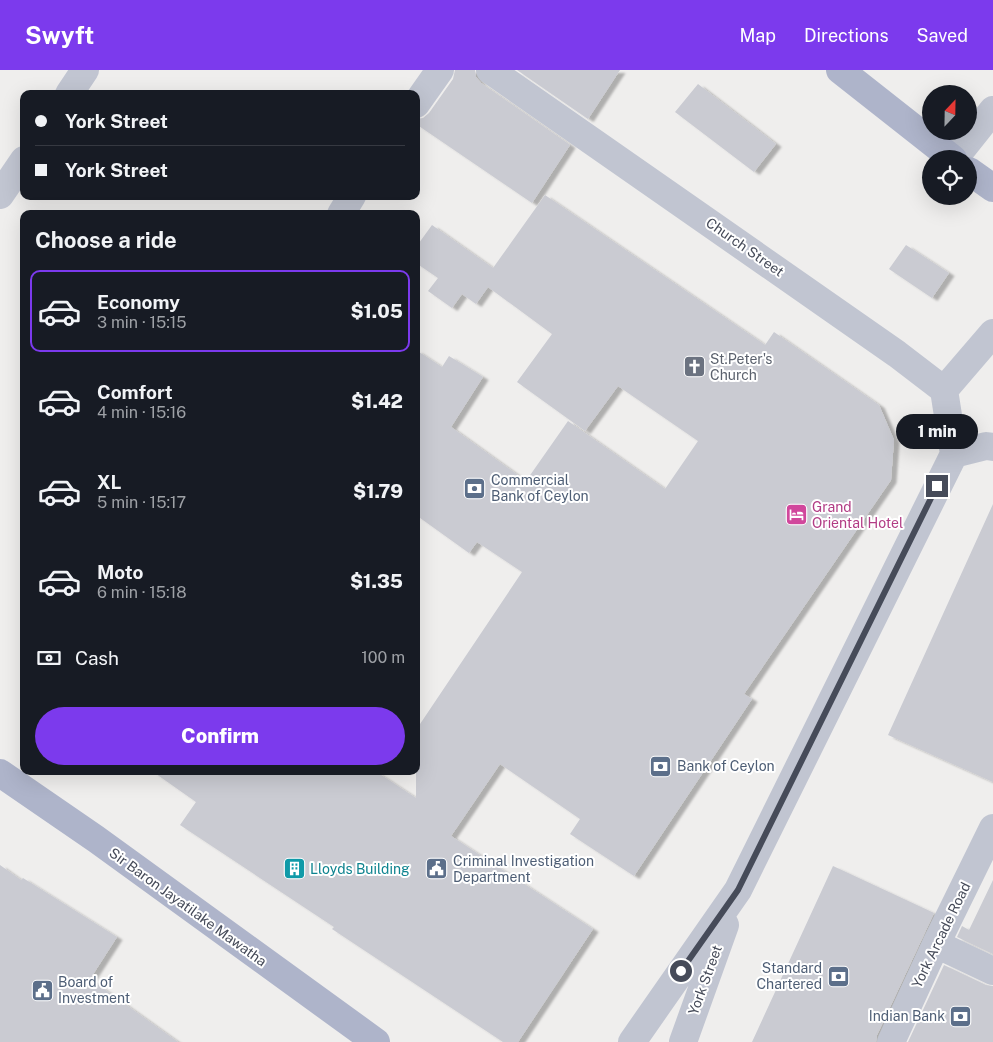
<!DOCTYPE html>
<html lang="en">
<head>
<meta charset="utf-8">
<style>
	:root { --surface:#171b24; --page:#242831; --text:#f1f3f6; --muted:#9ea1a6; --line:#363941; --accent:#7c3aed }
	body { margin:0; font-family:"Public Sans",sans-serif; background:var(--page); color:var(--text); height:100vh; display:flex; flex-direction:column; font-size:19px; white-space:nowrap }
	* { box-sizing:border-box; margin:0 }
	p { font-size:16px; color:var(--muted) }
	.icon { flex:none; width:28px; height:28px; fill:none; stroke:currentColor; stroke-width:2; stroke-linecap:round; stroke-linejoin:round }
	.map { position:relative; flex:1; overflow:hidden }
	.side { position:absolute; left:20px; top:140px; width:400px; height:565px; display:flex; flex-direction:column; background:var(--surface); border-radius:10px; box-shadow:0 5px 20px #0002 }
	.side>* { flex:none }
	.guide { position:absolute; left:20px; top:20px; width:400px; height:110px; border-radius:10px; box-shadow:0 5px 20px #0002; display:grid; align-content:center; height:110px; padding:0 15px; background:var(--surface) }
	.needle { width:32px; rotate:22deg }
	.tools { position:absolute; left:922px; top:15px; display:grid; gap:10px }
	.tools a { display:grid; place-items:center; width:55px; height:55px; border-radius:50%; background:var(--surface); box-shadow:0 5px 20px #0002; font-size:25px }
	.end { position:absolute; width:22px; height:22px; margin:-11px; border:6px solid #464b59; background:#fff; box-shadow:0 0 0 2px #fff }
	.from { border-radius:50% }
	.bubble { position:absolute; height:35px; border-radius:18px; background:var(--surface); box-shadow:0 5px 20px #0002; font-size:16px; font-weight:800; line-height:35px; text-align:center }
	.guide b { display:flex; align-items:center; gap:18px; height:48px; font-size:19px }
	.guide b+b { border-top:1px solid var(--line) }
	.guide i { width:12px; height:12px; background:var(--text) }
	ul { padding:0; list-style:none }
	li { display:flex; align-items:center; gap:15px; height:82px; margin:0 10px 8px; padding:0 5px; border:2px solid transparent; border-radius:10px }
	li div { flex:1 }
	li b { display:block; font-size:19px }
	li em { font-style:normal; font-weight:800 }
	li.current { border-color:var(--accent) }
	li>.icon { width:45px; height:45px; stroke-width:1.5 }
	h2 { padding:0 15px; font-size:22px; line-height:60px }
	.pay { display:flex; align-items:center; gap:12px; height:55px; padding:0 15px; font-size:19px }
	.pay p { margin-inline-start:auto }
	.cta { display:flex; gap:10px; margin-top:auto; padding:10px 15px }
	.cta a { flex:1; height:58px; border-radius:30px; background:var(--accent); color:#fff; font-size:20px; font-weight:800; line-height:58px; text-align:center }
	header { display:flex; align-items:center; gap:30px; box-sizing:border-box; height:70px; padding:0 25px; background:var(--accent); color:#fff }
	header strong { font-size:24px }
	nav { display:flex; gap:28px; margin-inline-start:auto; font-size:18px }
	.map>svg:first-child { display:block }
	.building { fill:#cacbd2; filter:url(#shadow) }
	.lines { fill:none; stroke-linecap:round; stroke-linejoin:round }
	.minor { stroke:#c1c5d1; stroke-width:28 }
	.major { stroke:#aeb4ca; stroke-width:28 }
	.route { stroke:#464b59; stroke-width:6 }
	.labels { text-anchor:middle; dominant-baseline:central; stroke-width:4; stroke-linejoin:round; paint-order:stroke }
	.street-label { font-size:14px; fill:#464b59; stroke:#fff }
	.worship-label { font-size:14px; fill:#5b616d; stroke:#fff; text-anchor:start }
	.service-label { font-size:14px; fill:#4e5e75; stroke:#fff; text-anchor:start }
	.hotel-label { font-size:14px; fill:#b23c85; stroke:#fff; text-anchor:start }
	.culture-label { font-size:14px; fill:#0d838f; stroke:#fff; text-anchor:start }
</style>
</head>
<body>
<header>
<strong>Swyft</strong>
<nav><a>Map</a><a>Directions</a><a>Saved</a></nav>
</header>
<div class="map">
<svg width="993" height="972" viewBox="0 0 993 972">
	<defs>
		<filter id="shadow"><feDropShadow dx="5.5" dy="3" stdDeviation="1" flood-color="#0004"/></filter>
	</defs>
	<rect width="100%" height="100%" fill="#efeeed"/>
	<path class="building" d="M 455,0 L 475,0 L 476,7 L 481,13 L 570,75 L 532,133 L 416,54 L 416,49 L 423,48 L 429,43 L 453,9 Z
		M 517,0 L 620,0 L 588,49 Z
		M 698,14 L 776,74 L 754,102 L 675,42 Z
		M 545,125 L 765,275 L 774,262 L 879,335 L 894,370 L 891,410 L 744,624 L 752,629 L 634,806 L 570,764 L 580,749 L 500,694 L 451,766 L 593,859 L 518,972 L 503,972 L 332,859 L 334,857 L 180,755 L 196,732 L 152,701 L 375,701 L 416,728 L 416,660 L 522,502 L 477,472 L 469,483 L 416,445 L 416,280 L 442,297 L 449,286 L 483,307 L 451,357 L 526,411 L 568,351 L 665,419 L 698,371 L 618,316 L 585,361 L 517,312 L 552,264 L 488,217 L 476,234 L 462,224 L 452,238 L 428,221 L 438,208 L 416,193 L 416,177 L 432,155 L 493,198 Z
		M 906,175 L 949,203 L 932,228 L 889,199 Z
		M 993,434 L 993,712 L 888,665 Z
		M 0,795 L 21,810 L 23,808 L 117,867 L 90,909 L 178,972 L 0,972 Z
		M 833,796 L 934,843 L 877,965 L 876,972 L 752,972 Z
		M 993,810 L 993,884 L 957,867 L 962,856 L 969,860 Z
		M 944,895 L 986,915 L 993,916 L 993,972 L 908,972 Z"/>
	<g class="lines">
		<path class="minor" d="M 490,0 L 897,284 L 944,320 L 954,384
			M 69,24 L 85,0
			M 416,34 L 440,0
			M 954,89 L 993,40
			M 0,125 L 24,90
			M 341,144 L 352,126
			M 944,320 L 993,263
			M 954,384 L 986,376 L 993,377
			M 936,874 L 993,901
			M 632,972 L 738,820 L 954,384
			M 683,972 L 725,855
			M 891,972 L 936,874 L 993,758"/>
		<path class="major" d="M 840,0 L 953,89
			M 969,101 L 993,118
			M 0,703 L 96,769 L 376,972"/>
	</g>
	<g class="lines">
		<path class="route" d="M 681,901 L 738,820 L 937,416"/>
	</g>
	<defs>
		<symbol id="church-square" viewBox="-11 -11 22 22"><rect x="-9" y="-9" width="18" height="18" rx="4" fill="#6b7280" stroke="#fff"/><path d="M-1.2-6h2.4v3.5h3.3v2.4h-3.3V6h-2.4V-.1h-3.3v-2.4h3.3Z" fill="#fff"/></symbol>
		<symbol id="bank-square" viewBox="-11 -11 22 22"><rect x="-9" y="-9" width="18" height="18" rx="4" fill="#5c6f8a" stroke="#fff"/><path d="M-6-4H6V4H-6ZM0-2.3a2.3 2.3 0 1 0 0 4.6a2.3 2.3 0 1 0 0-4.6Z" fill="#fff"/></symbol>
		<symbol id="hotel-square" viewBox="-11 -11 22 22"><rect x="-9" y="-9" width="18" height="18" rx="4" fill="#d1479c" stroke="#fff"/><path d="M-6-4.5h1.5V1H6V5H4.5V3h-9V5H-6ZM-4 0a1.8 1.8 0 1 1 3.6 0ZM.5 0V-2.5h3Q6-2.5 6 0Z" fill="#fff"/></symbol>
		<symbol id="building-square" viewBox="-11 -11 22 22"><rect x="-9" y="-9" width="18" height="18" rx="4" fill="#0f9aa8" stroke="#fff"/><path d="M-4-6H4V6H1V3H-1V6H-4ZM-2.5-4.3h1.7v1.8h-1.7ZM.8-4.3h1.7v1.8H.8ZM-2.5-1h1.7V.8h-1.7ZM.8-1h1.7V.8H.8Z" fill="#fff"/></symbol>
		<symbol id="civic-square" viewBox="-11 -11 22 22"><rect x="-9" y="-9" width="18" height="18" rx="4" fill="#5c6f8a" stroke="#fff"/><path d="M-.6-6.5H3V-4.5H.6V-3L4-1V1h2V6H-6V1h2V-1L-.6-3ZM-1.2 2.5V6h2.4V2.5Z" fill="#fff"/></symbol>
	</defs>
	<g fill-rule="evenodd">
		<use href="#church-square" x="682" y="284" width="25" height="25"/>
		<use href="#bank-square" x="462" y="406" width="25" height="25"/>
		<use href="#hotel-square" x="784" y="432" width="25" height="25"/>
		<use href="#bank-square" x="648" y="684" width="25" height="25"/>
		<use href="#building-square" x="282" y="786" width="25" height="25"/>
		<use href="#civic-square" x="424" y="786" width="25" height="25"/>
		<use href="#bank-square" x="826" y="894" width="25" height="25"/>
		<use href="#civic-square" x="30" y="908" width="25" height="25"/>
		<use href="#bank-square" x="948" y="934" width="25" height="25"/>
	</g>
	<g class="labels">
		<g class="street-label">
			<text transform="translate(745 177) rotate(35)">Church Street</text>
			<text transform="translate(188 837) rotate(36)">Sir Baron Jayatilake Mawatha</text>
			<text transform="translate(941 865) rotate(-64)">York Arcade Road</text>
			<text transform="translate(705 910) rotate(-70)">York Street</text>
		</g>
		<g class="worship-label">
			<text x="710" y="289">St.Peter's<tspan x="710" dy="16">Church</tspan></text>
		</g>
		<g class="service-label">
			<text x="491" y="410">Commercial<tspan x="491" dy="16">Bank of Ceylon</tspan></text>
			<text x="677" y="696">Bank of Ceylon</text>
			<text x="453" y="791">Criminal Investigation<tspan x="453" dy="16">Department</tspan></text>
			<text x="822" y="898" text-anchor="end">Standard<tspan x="822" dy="16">Chartered</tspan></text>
			<text x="58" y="912">Board of<tspan x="58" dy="16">Investment</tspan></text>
			<text x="945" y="946" text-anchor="end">Indian Bank</text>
		</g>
		<g class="hotel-label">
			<text x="812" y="437">Grand<tspan x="812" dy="16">Oriental Hotel</tspan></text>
		</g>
		<g class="culture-label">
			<text x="310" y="799">Lloyds Building</text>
		</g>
	</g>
</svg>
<div class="tools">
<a><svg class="needle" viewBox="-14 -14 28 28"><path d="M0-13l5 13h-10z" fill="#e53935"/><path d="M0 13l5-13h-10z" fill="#9ea1a6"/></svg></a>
<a><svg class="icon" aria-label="locate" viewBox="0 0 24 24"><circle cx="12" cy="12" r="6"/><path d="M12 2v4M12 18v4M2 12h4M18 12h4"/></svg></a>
</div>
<i class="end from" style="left:681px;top:901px"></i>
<i class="end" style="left:937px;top:416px"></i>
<div class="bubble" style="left:896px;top:344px;width:82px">1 min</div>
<div class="guide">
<b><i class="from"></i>York Street</b>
<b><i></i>York Street</b>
</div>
<section class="side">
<h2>Choose a ride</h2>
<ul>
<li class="current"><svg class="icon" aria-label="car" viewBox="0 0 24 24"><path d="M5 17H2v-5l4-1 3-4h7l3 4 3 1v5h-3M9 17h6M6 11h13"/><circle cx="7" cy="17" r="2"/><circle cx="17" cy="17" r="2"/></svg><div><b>Economy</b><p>3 min · 15:15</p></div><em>$1.05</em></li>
<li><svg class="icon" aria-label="car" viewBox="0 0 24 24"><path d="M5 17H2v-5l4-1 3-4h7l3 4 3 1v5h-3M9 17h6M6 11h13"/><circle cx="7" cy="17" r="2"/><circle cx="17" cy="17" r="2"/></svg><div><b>Comfort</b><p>4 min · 15:16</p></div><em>$1.42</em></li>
<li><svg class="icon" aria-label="car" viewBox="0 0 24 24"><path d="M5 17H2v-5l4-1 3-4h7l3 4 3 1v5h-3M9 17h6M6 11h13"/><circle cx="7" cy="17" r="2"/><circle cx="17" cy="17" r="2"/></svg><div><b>XL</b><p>5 min · 15:17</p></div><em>$1.79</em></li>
<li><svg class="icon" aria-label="car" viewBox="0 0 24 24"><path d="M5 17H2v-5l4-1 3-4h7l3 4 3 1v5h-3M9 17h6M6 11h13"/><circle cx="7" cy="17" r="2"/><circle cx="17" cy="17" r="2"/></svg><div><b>Moto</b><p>6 min · 15:18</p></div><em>$1.35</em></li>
</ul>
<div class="pay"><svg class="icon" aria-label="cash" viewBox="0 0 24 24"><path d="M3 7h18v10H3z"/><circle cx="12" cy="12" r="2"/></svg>Cash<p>100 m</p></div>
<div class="cta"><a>Confirm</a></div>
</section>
</div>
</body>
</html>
